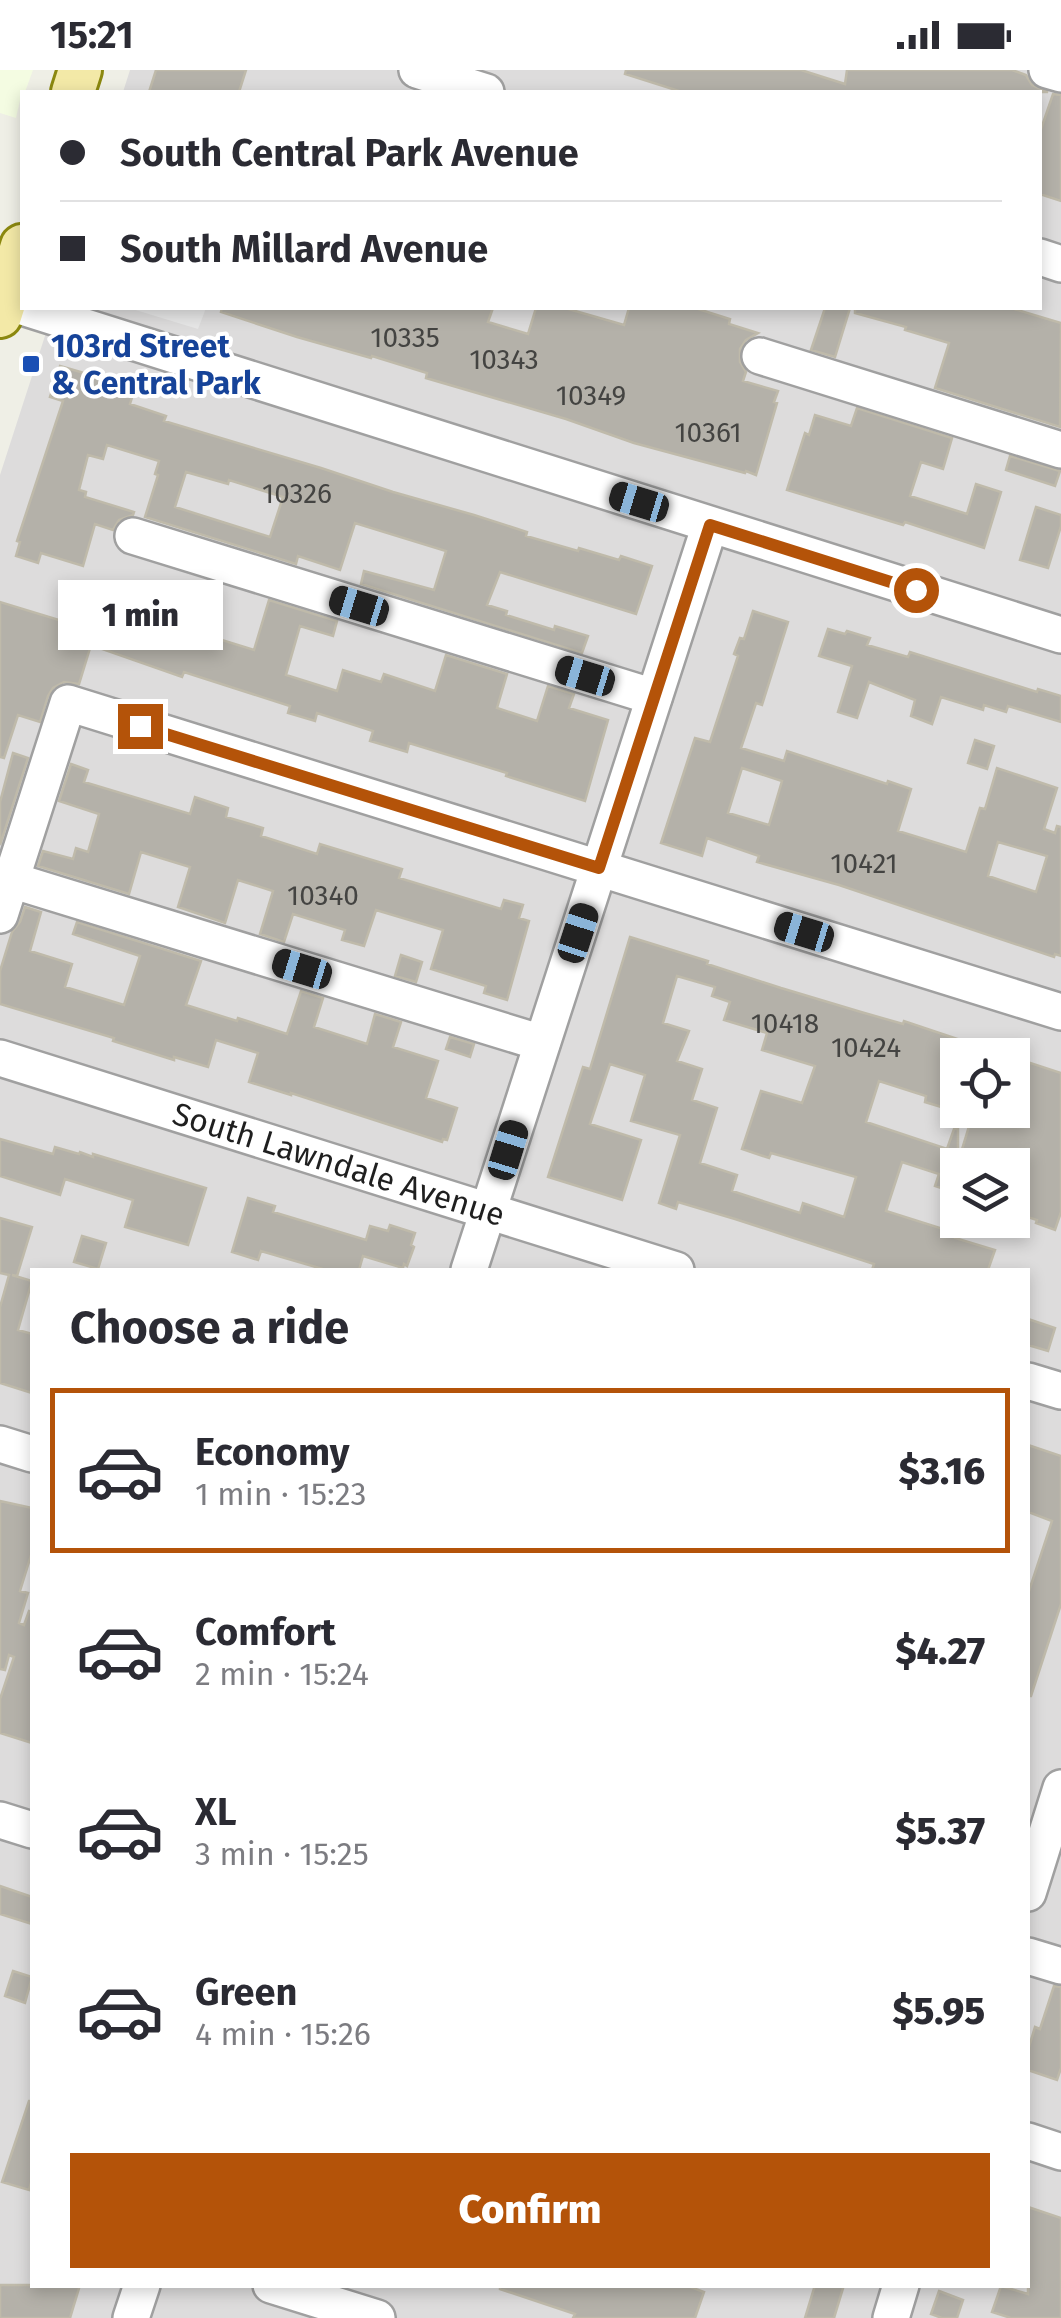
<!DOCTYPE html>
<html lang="en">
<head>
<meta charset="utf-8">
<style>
	:root { --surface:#fff; --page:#f7f7f7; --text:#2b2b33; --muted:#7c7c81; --line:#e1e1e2; --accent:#b45309 }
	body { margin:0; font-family:"Fira Sans",sans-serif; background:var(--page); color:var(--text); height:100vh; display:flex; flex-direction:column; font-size:38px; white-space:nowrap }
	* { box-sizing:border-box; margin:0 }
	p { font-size:32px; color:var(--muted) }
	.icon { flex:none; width:55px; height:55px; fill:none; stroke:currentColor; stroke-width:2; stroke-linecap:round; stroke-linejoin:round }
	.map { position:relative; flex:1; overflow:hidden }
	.side { position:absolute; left:30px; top:1198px; width:1000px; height:1020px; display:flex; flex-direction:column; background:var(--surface); border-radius:0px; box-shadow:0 5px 15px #0003 }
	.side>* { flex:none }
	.top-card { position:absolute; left:20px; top:20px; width:1022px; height:220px; border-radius:0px; box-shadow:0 5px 15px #0003; display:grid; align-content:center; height:220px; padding:0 40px; background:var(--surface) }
	.buttons { position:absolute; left:940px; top:968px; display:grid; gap:20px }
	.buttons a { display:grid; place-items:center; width:90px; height:90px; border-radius:0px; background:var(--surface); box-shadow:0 5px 15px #0003; font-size:50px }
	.end { position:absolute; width:45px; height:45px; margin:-22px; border:12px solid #b45309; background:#fff; box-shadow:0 0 0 5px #fff }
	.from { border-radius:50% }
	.bubble { position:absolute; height:70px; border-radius:0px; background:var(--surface); box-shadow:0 5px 15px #0003; font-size:32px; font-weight:800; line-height:70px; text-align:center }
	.car { position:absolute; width:30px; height:60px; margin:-30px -15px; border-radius:12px; box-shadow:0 0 8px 2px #0007; background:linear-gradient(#222 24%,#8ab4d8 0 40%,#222 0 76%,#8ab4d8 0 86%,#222 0) }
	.top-card b { display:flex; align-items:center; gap:35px; height:95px; font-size:38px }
	.top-card b+b { border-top:2px solid var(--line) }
	.top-card i { width:25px; height:25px; background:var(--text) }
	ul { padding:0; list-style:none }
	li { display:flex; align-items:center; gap:30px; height:165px; margin:0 20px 15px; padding:0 20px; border:5px solid transparent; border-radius:0px }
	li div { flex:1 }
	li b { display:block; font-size:38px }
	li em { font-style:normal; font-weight:800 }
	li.current { border-color:var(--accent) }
	li>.icon { width:90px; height:90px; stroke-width:1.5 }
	h2 { padding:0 40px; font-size:45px; line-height:120px }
	.action { display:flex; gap:20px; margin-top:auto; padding:20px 40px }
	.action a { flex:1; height:115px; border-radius:0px; background:var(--accent); color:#fff; font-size:40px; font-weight:800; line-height:115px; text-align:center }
	.status { display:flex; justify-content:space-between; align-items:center; height:70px; padding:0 50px; background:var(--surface); direction:ltr }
	.status svg { height:28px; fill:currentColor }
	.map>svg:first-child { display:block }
	.residential { fill:#dddcdc; fill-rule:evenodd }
	.education { fill:#f4fce2 }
	.parking { fill:#e7e7e7 }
	.building { fill:#b4b1a9; stroke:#bfbaaa; stroke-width:2.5; fill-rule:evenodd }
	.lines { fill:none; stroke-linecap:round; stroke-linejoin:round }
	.minor-casing { stroke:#a0a0a0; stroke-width:40 }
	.major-casing { stroke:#8b880f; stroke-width:48 }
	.minor { stroke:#fff; stroke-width:35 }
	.major { stroke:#f3e9a7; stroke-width:42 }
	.route { stroke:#b45309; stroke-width:12 }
	.transit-dot { fill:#1a4fb4; stroke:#fff; stroke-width:4 }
	.labels { text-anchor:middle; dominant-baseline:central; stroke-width:8; stroke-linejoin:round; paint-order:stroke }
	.number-label { font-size:28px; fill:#444442 }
	.transit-label { font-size:32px; font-weight:bold; fill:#164399; stroke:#fff; text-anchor:start }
	.street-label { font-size:32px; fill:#1f1f1f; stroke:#fff }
</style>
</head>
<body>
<div class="status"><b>15:21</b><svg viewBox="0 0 49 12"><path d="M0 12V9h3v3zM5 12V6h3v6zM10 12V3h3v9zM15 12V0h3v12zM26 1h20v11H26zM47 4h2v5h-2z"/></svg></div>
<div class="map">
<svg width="1061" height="2248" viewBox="0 0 1061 2248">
	<rect width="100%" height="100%" fill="#efefe6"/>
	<path class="residential" d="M 130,0 L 1061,0 L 1061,2248 L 0,2248 L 0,405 L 54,238 L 1040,238 L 1040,22 L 123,22 ZM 958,985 L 1012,985 L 1012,1040 L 958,1040 ZM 958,1095 L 1012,1095 L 1012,1150 L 958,1150 ZM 32,1200 L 1028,1200 L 1028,2215 L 32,2215 Z"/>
	<path class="education" d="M 0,0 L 33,0 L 25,22 L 22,22 L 16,48 L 0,43 Z"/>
	<path class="parking" d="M 129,238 L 206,238 L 198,259 Z"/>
	<path class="building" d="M 156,0 L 246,0 L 239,22 L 149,22 Z
		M 626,0 L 801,0 L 845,14 L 847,0 L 1012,0 L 1026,5 L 1032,15 L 1048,22 L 682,22 L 625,4 Z
		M 1053,24 L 1061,25 L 1061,131 L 1040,124 L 1040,62 Z
		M 222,238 L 493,238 L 488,252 L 528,264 L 536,238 L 565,238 L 624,255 L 629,238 L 695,238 L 730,249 L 729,254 L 758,263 L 746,270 L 740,279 L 740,292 L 746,302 L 743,311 L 778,321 L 774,332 L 777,333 L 756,405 L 746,401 L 745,403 L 634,373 L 566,349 L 426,308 L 427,303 L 372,286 L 371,288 L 297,267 L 221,242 Z
		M 825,238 L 850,238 L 835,287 L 811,280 Z
		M 855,238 L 1011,238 L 1061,253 L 1060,357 L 935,318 L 949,273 L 905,260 L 906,257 L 855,243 Z
		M 60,296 L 115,312 L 114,315 L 134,321 L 130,334 L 166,346 L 164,351 L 321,398 L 393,422 L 474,445 L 527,462 L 526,466 L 578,481 L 579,478 L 619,490 L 621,486 L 652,496 L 636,544 L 500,502 L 487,535 L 507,541 L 506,545 L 554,560 L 555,556 L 588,566 L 582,583 L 361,514 L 364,501 L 434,520 L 446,481 L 355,453 L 340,500 L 298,486 L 296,494 L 145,447 L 158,405 L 155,404 L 159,391 L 107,375 L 103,389 L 88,385 L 79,420 L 86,422 L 85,427 L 134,442 L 133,445 L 119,450 L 113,460 L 95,454 L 83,496 L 41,483 L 38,493 L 16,486 L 20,472 L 17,471 L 63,331 L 50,327 ZM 186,402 L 228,414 L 229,410 L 283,427 L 270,467 L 175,437 Z
		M 857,338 L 952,368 L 943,399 L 921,392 L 910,426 L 967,444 L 976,414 L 1001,422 L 984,478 L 905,452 L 903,455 L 787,420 L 805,363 L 809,365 L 815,345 L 851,356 Z
		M 1010,386 L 1060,401 L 1055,416 L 1006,400 Z
		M 1036,437 L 1061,445 L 1061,456 L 1048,498 L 1020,490 Z
		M 73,513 L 113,527 L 116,518 L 167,534 L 170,525 L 205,536 L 196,562 L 254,580 L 269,530 L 337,551 L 333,566 L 300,556 L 286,605 L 337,621 L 343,600 L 381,612 L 384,604 L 435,621 L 446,585 L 507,604 L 497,638 L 537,651 L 548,616 L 574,624 L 569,638 L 608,650 L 585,731 L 506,706 L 507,703 L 409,673 L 407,682 L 370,671 L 373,661 L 317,643 L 315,651 L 288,643 L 290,636 L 184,602 L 182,607 L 91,575 L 79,614 L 64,612 L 53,618 L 48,626 L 40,652 L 18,645 L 4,688 L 0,687 L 0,532 L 62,551 Z
		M 753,541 L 788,552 L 762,635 L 756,633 L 741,678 L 784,691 L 787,681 L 887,714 L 888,711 L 911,719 L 898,761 L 966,782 L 980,738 L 985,739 L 997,698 L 1057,718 L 1044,759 L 1055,763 L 1057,756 L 1061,757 L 1061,886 L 1055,884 L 1054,887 L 839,815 L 757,792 L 759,786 L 707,768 L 702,786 L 661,773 L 695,668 L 710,672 L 738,586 L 734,584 L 740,568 L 744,569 ZM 742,698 L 782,711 L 769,755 L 728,743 ZM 998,772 L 1047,786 L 1036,822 L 988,806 Z
		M 828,559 L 845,564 L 847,561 L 870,568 L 867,575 L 908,587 L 910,582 L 1037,622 L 1038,619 L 1061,626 L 1061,652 L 1008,636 L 1006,642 L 984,635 L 983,640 L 941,627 L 932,654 L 911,646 L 915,630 L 869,612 L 857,648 L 838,642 L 852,596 L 819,586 Z
		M 975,670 L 994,676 L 987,699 L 968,693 Z
		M 13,683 L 28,688 L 0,775 L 0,732 Z
		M 71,694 L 88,700 L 84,712 L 190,744 L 195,727 L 228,738 L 226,747 L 263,758 L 261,766 L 317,784 L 320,774 L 402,799 L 399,808 L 501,839 L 504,830 L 523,835 L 519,848 L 529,851 L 507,930 L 484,923 L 486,916 L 431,899 L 443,860 L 376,840 L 364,876 L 342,870 L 345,860 L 293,844 L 284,872 L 260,864 L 273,821 L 238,810 L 225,853 L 178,837 L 190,797 L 141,782 L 129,824 L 38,796 L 43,781 L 73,789 L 76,778 L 88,782 L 99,744 L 59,731 Z
		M 25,837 L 41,842 L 30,881 L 72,894 L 65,917 L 124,935 L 140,886 L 73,864 L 77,852 L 201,891 L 186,935 L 237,951 L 238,948 L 287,964 L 301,921 L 323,928 L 314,957 L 367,974 L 375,944 L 401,952 L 393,977 L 438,991 L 426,1028 L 457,1038 L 447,1070 L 443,1069 L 442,1072 L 291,1023 L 291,1025 L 249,1012 L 258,983 L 216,970 L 208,997 L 174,987 L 174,990 L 113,971 L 114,968 L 0,934 L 0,901 L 12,862 L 20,852 Z
		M 630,867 L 708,891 L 707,894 L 781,918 L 861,942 L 903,954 L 904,951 L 993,981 L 993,985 L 958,985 L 958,1042 L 925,1032 L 926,1026 L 879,1011 L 866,1052 L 947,1079 L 954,1059 L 958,1059 L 958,1109 L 953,1122 L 935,1116 L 939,1104 L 902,1092 L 886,1141 L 956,1163 L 955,1168 L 995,1180 L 988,1200 L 872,1200 L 874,1194 L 735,1149 L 678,1132 L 676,1139 L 659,1133 L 680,1065 L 631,1051 L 645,1005 L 610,994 L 590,1054 L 641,1070 L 622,1130 L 548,1107 L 583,997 L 590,999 ZM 677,906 L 715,917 L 712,926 L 730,932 L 724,950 L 767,963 L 762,980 L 815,996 L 802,1033 L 761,1021 L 742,1079 L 769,1088 L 771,1083 L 856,1107 L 844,1147 L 803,1133 L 800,1143 L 732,1121 L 737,1105 L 700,1093 L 717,1038 L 692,1030 L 702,999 L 677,991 L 689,961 L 663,953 Z
		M 401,885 L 422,892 L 416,912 L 395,906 Z
		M 450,967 L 474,974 L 470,987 L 446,979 Z
		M 1012,987 L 1061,1003 L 1061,1142 L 1055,1160 L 1036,1153 L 1037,1150 L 1012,1142 L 1012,1095 L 989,1095 L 960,1086 L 974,1040 L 1012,1040 Z
		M 0,1069 L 53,1084 L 55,1077 L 79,1084 L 80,1082 L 93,1087 L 93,1084 L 206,1118 L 188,1175 L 125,1157 L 133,1130 L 65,1109 L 60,1125 L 0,1106 Z
		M 248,1128 L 275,1136 L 273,1142 L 366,1170 L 370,1156 L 388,1161 L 390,1155 L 415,1163 L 411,1175 L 414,1177 L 407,1196 L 404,1194 L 403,1198 L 363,1186 L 359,1200 L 326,1200 L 261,1181 L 258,1190 L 232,1182 Z
		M 0,1148 L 32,1157 L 17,1206 L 12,1205 L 32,1211 L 18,1260 L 32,1264 L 32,1323 L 0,1313 L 0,1237 L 9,1205 L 0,1203 Z
		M 82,1166 L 106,1173 L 98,1199 L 74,1192 Z
		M 1028,1249 L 1055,1258 L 1048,1281 L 1028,1275 Z
		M 1028,1375 L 1061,1386 L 1061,1534 L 1031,1626 L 1028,1626 L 1028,1524 L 1052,1451 L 1028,1442 Z
		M 0,1431 L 32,1438 L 32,1482 L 20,1521 L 28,1523 L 19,1553 L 24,1555 L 29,1541 L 32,1542 L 32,1673 L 0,1663 L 0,1629 L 14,1587 L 9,1585 L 5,1600 L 0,1599 Z
		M 0,1816 L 32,1827 L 32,1854 L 0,1844 Z
		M 13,1901 L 32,1907 L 25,1933 L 5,1926 Z
		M 1054,1916 L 1061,1917 L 1061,1998 L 1057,2010 L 1028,2000 L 1028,1980 L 1035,1957 L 1040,1959 Z
		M 29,2031 L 32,2031 L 32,2109 L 29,2120 L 2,2112 Z
		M 1028,2137 L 1061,2148 L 1061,2248 L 1011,2248 L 992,2242 L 1001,2216 L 1028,2224 Z
		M 0,2215 L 80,2215 L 70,2248 L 0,2248 Z
		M 500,2215 L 685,2215 L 704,2222 L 695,2248 L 573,2248 L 575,2244 L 500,2219 Z
		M 815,2215 L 844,2215 L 834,2248 L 805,2248 Z
		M 939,2221 L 963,2230 L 957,2248 L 942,2248 L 931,2244 Z"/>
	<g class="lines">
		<defs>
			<g id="minor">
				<path d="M 417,0 L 486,22"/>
				<path d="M 1047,0 L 1061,4"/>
				<path d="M 1040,187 L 1061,194"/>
				<path d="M 0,230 L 1061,565"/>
				<path d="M 760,286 L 1061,380"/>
				<path d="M 133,466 L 654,627"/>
				<path d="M 11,810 L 542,973"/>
				<path d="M 0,845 L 68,633 L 1061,942"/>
				<path id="s1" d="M 0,988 L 676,1200"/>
				<path d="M 469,1200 L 710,455"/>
				<path d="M 1028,1311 L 1061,1321"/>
				<path d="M 0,1374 L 32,1384"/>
				<path d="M 0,1750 L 32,1760"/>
				<path d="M 1028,1823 L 1061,1718"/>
				<path d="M 1028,1886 L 1061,1896"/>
				<path d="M 1028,2071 L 1061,2082"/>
				<path d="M 271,2215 L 377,2248"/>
				<path d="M 131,2248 L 142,2215"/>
				<path d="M 891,2248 L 901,2215"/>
			</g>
			<path id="major" d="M 73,22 L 80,0
				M 0,246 L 22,176"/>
		</defs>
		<use href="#minor" class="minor-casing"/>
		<use href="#major" class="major-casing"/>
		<use href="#minor" class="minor"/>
		<use href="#major" class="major"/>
	</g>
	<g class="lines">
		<path class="route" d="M 140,656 L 599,798 L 710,455 L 916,520"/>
	</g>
	<rect class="transit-dot" x="21" y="284" width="20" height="20" rx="5"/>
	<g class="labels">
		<g class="number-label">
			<text x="405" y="267">10335</text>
			<text x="504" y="289">10343</text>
			<text x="591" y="325">10349</text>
			<text x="708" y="362">10361</text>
			<text x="297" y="423">10326</text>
			<text x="864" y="793">10421</text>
			<text x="323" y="825">10340</text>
			<text x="785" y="953">10418</text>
			<text x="866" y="977">10424</text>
		</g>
		<g class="transit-label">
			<text x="51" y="276">103rd Street<tspan x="51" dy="37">&amp; Central Park</tspan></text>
		</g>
		<g class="street-label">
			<text stroke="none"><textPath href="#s1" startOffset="355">South Lawndale Avenue</textPath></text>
		</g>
	</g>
</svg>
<div class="buttons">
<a><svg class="icon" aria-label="locate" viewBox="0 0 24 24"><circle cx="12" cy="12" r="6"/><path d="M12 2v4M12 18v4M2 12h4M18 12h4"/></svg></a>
<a><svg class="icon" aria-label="layers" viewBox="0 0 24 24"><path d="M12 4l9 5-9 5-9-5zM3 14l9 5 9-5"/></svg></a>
</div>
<i class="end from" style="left:916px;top:520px"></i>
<i class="end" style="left:140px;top:656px"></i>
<div class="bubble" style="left:58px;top:510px;width:165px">1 min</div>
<i class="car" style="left:639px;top:432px;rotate:287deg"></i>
<i class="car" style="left:359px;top:536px;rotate:287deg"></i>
<i class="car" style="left:585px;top:606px;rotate:287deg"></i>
<i class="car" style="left:804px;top:862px;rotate:287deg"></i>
<i class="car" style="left:578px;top:863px;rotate:18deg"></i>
<i class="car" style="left:302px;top:899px;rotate:287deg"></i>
<i class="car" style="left:508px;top:1080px;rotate:17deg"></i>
<div class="top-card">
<b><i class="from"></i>South Central Park Avenue</b>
<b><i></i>South Millard Avenue</b>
</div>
<section class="side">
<h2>Choose a ride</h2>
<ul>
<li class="current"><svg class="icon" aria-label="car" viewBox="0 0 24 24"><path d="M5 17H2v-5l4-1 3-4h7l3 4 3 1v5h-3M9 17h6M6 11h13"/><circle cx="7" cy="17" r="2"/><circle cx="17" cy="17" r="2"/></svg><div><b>Economy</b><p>1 min · 15:23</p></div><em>$3.16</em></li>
<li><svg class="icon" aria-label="car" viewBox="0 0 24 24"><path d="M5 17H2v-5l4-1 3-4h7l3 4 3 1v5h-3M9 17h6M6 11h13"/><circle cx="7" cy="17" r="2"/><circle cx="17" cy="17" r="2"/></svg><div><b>Comfort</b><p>2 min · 15:24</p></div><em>$4.27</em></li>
<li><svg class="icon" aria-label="car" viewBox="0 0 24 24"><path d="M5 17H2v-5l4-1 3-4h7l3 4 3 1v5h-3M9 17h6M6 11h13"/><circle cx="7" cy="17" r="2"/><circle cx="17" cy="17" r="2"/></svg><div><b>XL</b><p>3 min · 15:25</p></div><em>$5.37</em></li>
<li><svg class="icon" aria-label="car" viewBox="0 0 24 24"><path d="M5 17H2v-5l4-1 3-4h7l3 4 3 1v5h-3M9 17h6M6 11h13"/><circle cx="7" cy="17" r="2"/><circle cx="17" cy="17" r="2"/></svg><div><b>Green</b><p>4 min · 15:26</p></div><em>$5.95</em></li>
</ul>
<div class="action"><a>Confirm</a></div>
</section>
</div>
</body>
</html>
